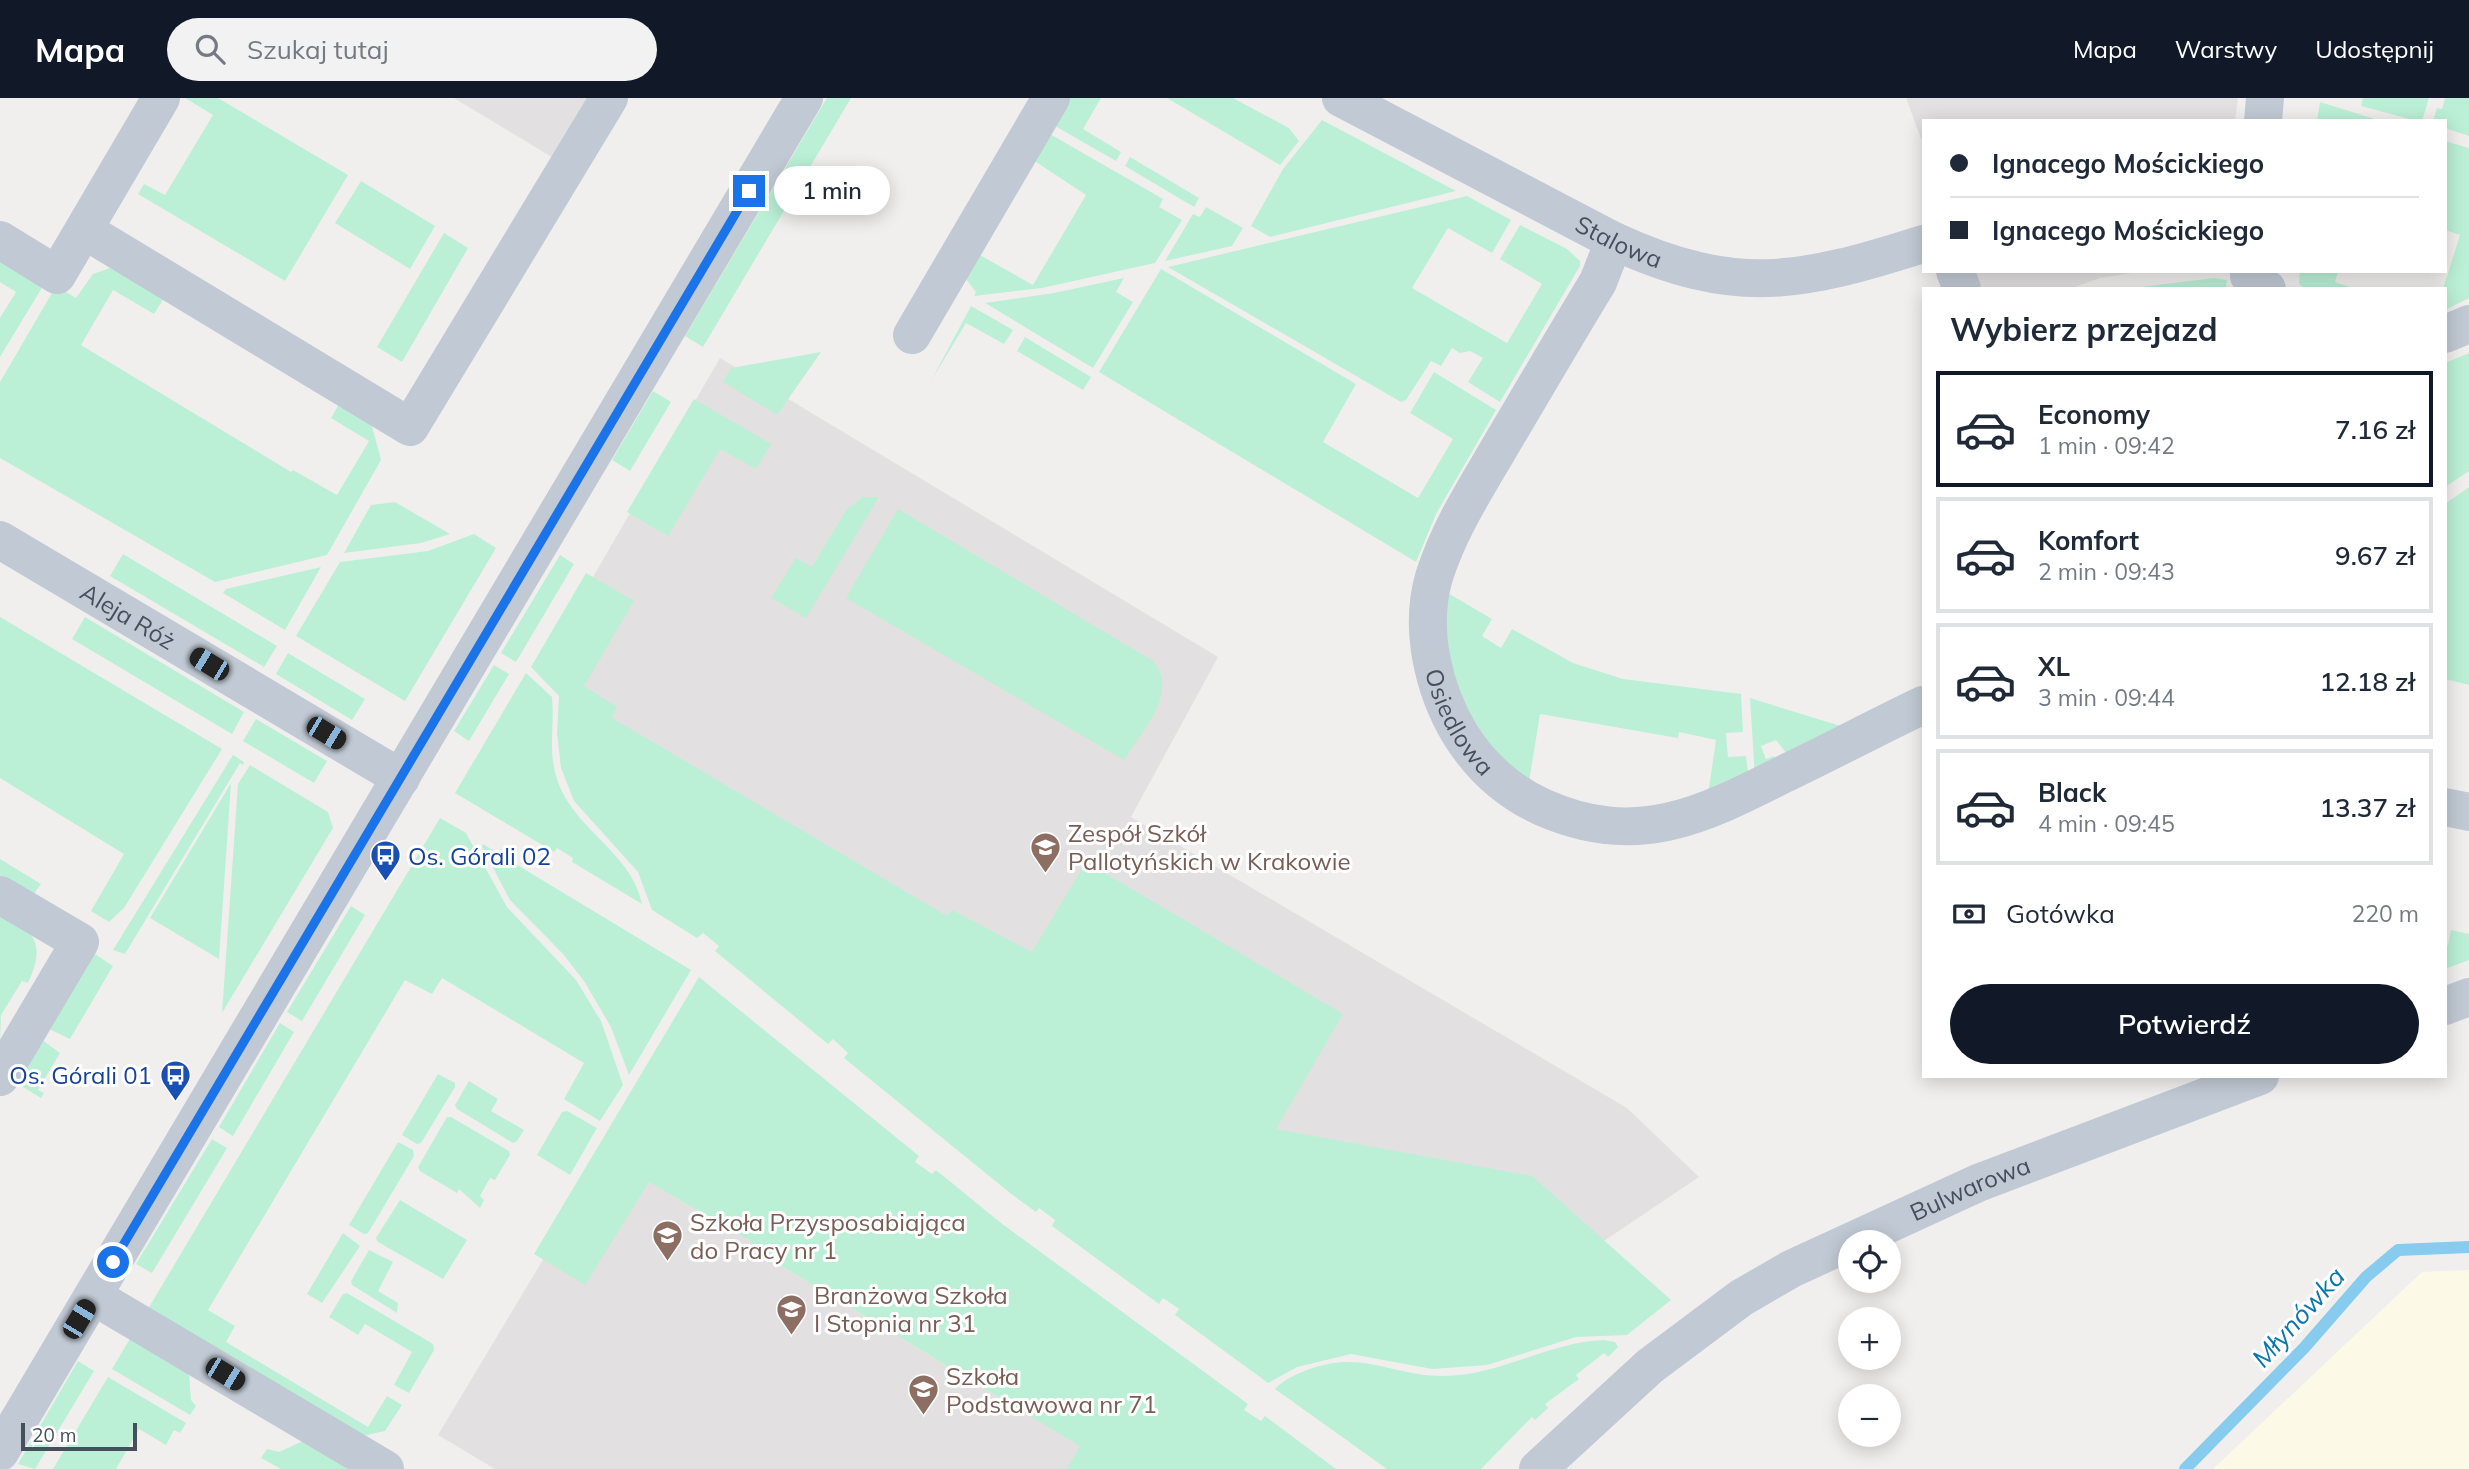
<!DOCTYPE html>
<html lang="pl">
<head>
<meta charset="utf-8">
<style>
	:root { --surface:#fff; --page:#f2f2f3; --text:#1f2937; --muted:#747a83; --line:#e0e1e3; --accent:#111827 }
	body { margin:0; font-family:Mulish,sans-serif; background:var(--page); color:var(--text); height:100vh; display:flex; flex-direction:column; font-size:26px; white-space:nowrap }
	* { box-sizing:border-box; margin:0 }
	p { font-size:23px; color:var(--muted) }
	.icon { flex:none; width:38px; height:38px; fill:none; stroke:currentColor; stroke-width:2; stroke-linecap:round; stroke-linejoin:round }
	.map { position:relative; flex:1; overflow:hidden }
	.drawer { position:absolute; left:1922px; top:189px; width:525px; height:791px; display:flex; flex-direction:column; background:var(--surface); border-radius:0px; box-shadow:0 4px 18px #0003 }
	.drawer>* { flex:none }
	.banner { position:absolute; left:1922px; top:21px; width:525px; height:154px; border-radius:0px; box-shadow:0 4px 18px #0003; display:grid; align-content:center; height:154px; padding:0 28px; background:var(--surface) }
	.tools { position:absolute; left:1838px; top:1132px; display:grid; gap:14px }
	.tools a { display:grid; place-items:center; width:63px; height:63px; border-radius:50%; background:var(--surface); box-shadow:0 4px 18px #0003; font-size:35px }
	.scale { position:absolute; left:21px; bottom:18px; width:116px; box-sizing:border-box; padding-left:7px; border:4px solid #464f5c; border-top:0; font-size:19px; line-height:24px; white-space:nowrap; color:#464f5c; -webkit-text-stroke:5px #fff; paint-order:stroke }
	.end { position:absolute; width:32px; height:32px; margin:-16px; border:9px solid #1a73e8; background:#fff; box-shadow:0 0 0 4px #fff }
	.from { border-radius:50% }
	.bubble { position:absolute; height:49px; border-radius:24px; background:var(--surface); box-shadow:0 4px 18px #0003; font-size:23px; font-weight:600; line-height:49px; text-align:center }
	.car { position:absolute; width:21px; height:42px; margin:-21px -10px; border-radius:9px; box-shadow:0 0 5px 2px #0007; background:linear-gradient(#222 24%,#8ab4d8 0 40%,#222 0 76%,#8ab4d8 0 86%,#222 0) }
	.banner b { display:flex; align-items:center; gap:24px; height:66px; font-size:26px }
	.banner b+b { border-top:2px solid var(--line) }
	.banner i { width:18px; height:18px; background:var(--text) }
	ul { padding:0; list-style:none }
	li { display:flex; align-items:center; gap:21px; height:116px; margin:0 14px 10px; padding:0 14px; border:4px solid var(--line); border-radius:0px }
	li div { flex:1 }
	li b { display:block; font-size:26px }
	li em { font-style:normal; font-weight:600 }
	li.selected { border-color:var(--accent) }
	li>.icon { width:63px; height:63px; stroke-width:1.5 }
	h2 { padding:0 28px; font-size:32px; line-height:84px }
	.pay { display:flex; align-items:center; gap:18px; height:77px; padding:0 28px; font-size:26px }
	.pay p { margin-inline-start:auto }
	.primary-button { display:flex; gap:14px; margin-top:auto; padding:14px 28px }
	.primary-button a { flex:1; height:80px; border-radius:42px; background:var(--accent); color:#fff; font-size:28px; font-weight:600; line-height:80px; text-align:center }
	header { display:flex; align-items:center; gap:42px; box-sizing:border-box; height:98px; padding:0 35px; background:var(--accent); color:#fff }
	header strong { font-size:33px }
	nav { display:flex; gap:38px; margin-inline-start:auto; font-size:24px }
	.search { width:490px; height:63px; background:var(--page); display:flex; align-items:center; gap:18px; box-sizing:border-box; padding:0 24px; border-radius:38px; color:var(--muted); font-size:26px }
	.map>svg:first-child { display:block }
	.commercial { fill:#fcf9e7 }
	.education { fill:#e2e0e0 }
	.green { fill:#bbf0d6 }
	.lines { fill:none; stroke-linecap:round; stroke-linejoin:round }
	.stream { stroke:#87ccee; stroke-width:12 }
	.minor { stroke:#c1c9d4; stroke-width:38 }
	.route { stroke:#1a73e8; stroke-width:9 }
	.labels { text-anchor:middle; dominant-baseline:central; stroke-width:6; stroke-linejoin:round; paint-order:stroke }
	.street-label { font-size:24px; fill:#464f5c; stroke:#fff }
	.education-label { font-size:24px; fill:#785e54; stroke:#fff; text-anchor:start }
	.transit-label { font-size:24px; fill:#164399; stroke:#fff; text-anchor:start }
	.water-label { font-size:26px; font-style:italic; fill:#0877ad; stroke:#fff }
</style>
</head>
<body>
<header>
<strong>Mapa</strong>
<div class="search"><svg class="icon" aria-label="search" viewBox="0 0 24 24"><circle cx="10" cy="10" r="6"/><path d="M15 15l6 6"/></svg>Szukaj tutaj</div>
<nav><a>Mapa</a><a>Warstwy</a><a>Udostępnij</a></nav>
</header>
<div class="map">
<svg width="2469" height="1371" viewBox="0 0 2469 1371">
	<rect width="100%" height="100%" fill="#f1efee"/>
	<path class="commercial" d="M 2469,1172 L 2469,1371 L 2213,1371 L 2422,1174 Z"/>
	<path class="education" d="M 454,0 L 592,0 L 555,61 Z
		M 1906,0 L 2238,0 L 2235,23 L 1923,23 L 1923,46 Z
		M 1970,173 L 2144,173 L 2100,180 L 2069,191 L 1977,191 Z
		M 720,260 L 1218,559 L 1131,719 L 1627,1010 L 1699,1079 L 1601,1145 L 1471,1259 L 577,607 L 539,572 Z
		M 605,1058 L 752,1144 L 750,1149 L 1017,1310 L 1199,1371 L 495,1371 L 438,1337 Z"/>
	<path class="green" d="M 185,0 L 218,0 L 348,77 L 285,183 L 138,96 L 144,86 L 165,97 L 213,17 Z
		M 827,0 L 851,0 L 703,249 L 685,238 Z
		M 1061,0 L 1101,0 L 1083,31 L 1121,54 L 1116,63 L 1048,24 Z
		M 1167,0 L 1233,0 L 1289,30 L 1299,43 L 1280,67 Z
		M 2363,0 L 2429,0 L 2422,23 L 2417,23 L 2361,8 Z
		M 2445,0 L 2469,0 L 2469,38 L 2445,30 L 2445,23 L 2433,23 L 2437,10 L 2442,11 Z
		M 2320,4 L 2381,23 L 2317,23 Z
		M 1322,22 L 1456,93 L 1270,139 L 1251,128 L 1283,71 Z
		M 1043,32 L 1163,101 L 1159,109 L 1182,122 L 1155,165 L 1042,190 L 974,198 L 976,194 L 966,181 L 971,152 L 1033,187 L 1086,97 L 1027,58 Z
		M 2445,43 L 2469,50 L 2469,200 L 2445,212 L 2443,191 L 2460,137 L 2445,132 Z
		M 1130,59 L 1199,100 L 1194,109 L 1125,68 Z
		M 361,83 L 435,128 L 410,171 L 335,125 Z
		M 1467,98 L 1511,122 L 1492,155 L 1448,130 L 1412,190 L 1507,245 L 1542,186 L 1500,161 L 1520,127 L 1567,151 L 1580,163 L 1580,168 L 1500,304 L 1468,284 L 1483,260 L 1470,253 L 1460,255 L 1452,250 L 1441,268 L 1431,263 L 1406,302 L 1401,304 L 1168,169 Z
		M 1206,109 L 1243,130 L 1232,148 L 1165,163 L 1193,116 L 1200,119 Z
		M 444,135 L 468,150 L 402,264 L 377,249 Z
		M 0,161 L 43,188 L 0,259 L 0,220 L 16,194 L 0,184 Z
		M 110,170 L 166,197 L 154,216 L 113,192 L 81,247 L 291,374 L 293,372 L 337,397 L 369,343 L 331,320 L 342,301 L 369,317 L 381,362 L 327,457 L 215,484 L 0,360 L 0,284 L 56,188 L 76,200 L 93,176 Z
		M 1161,171 L 1356,286 L 1323,344 L 1418,400 L 1453,341 L 1410,315 L 1434,274 L 1496,312 L 1436,416 L 1416,464 L 1099,274 Z
		M 2300,173 L 2338,173 L 2335,184 L 2356,191 L 2304,191 L 2299,185 Z
		M 1124,180 L 1116,194 L 1133,204 L 1093,270 L 985,205 L 1054,195 Z
		M 2214,180 L 2227,182 L 2226,191 L 2125,191 Z
		M 971,208 L 1013,232 L 1004,246 L 966,225 L 931,283 Z
		M 1025,239 L 1091,279 L 1083,292 L 1017,253 Z
		M 821,254 L 777,317 L 723,284 L 731,270 Z
		M 2469,255 L 2469,373 L 2445,389 L 2445,265 Z
		M 653,293 L 671,304 L 630,373 L 612,362 Z
		M 694,301 L 771,346 L 756,371 L 720,351 L 668,438 L 627,414 Z
		M 2469,389 L 2469,587 L 2445,581 L 2445,406 Z
		M 863,399 L 879,399 L 806,520 L 771,500 L 796,460 L 812,469 L 847,411 Z
		M 395,404 L 450,436 L 421,445 L 344,455 L 371,407 Z
		M 898,411 L 1153,563 C 1180,595 1141,634 1124,662 L 846,500 Z
		M 474,436 L 496,450 L 405,603 L 296,538 L 340,464 L 428,453 Z
		M 123,456 L 277,548 L 264,569 L 110,478 Z
		M 560,457 L 574,466 L 516,564 L 501,555 Z
		M 321,469 L 285,532 L 223,495 L 226,491 Z
		M 586,475 L 634,503 L 584,588 L 617,609 L 612,620 L 947,818 L 952,812 L 1032,854 L 1086,764 L 1343,916 L 1276,1031 L 1532,1078 L 1671,1202 L 1627,1237 L 1576,1239 L 1487,1267 L 1432,1271 L 1351,1256 L 1297,1269 L 1268,1285 L 1175,1217 L 1179,1211 L 1163,1200 L 1159,1206 L 1052,1128 L 1055,1122 L 1039,1110 L 1036,1114 L 1010,1095 L 844,960 L 848,955 L 833,941 L 828,946 L 715,853 L 719,848 L 703,835 L 697,840 L 652,812 L 638,774 L 574,703 L 561,670 L 557,635 L 559,598 L 531,569 Z
		M 1441,491 L 1492,521 L 1482,538 L 1501,550 L 1512,531 L 1573,565 L 1623,581 L 1741,596 L 1743,634 L 1726,635 L 1728,659 L 1746,658 L 1749,684 L 1707,703 L 1716,642 L 1679,634 L 1678,640 L 1540,616 L 1528,690 L 1498,668 L 1452,597 Z
		M 0,519 L 222,651 L 124,810 L 109,824 L 91,813 L 124,756 L 0,680 Z
		M 85,519 L 244,614 L 232,636 L 72,541 Z
		M 288,555 L 365,601 L 352,622 L 276,576 Z
		M 494,567 L 509,576 L 469,643 L 454,633 Z
		M 526,575 L 552,599 C 555,629 547,653 558,684 C 576,733 632,755 642,806 L 572,764 L 573,760 L 557,750 L 554,754 L 455,695 Z
		M 1750,600 L 1847,630 L 1787,656 L 1776,642 L 1761,648 L 1766,661 L 1774,658 L 1779,668 L 1755,680 Z
		M 256,621 L 327,663 L 314,685 L 243,643 Z
		M 233,657 L 244,664 L 243,667 L 240,665 L 125,856 L 113,852 Z
		M 250,667 L 328,714 L 333,730 L 222,915 L 238,686 Z
		M 231,685 L 219,861 L 150,820 Z
		M 440,720 L 466,735 L 507,809 L 576,882 L 601,923 L 623,987 L 600,1023 L 564,1001 L 584,965 L 442,880 L 432,896 L 405,882 L 208,1212 L 235,1228 L 226,1244 L 368,1329 L 387,1298 L 402,1307 L 385,1333 L 362,1338 L 148,1211 Z
		M 483,746 L 496,754 L 493,759 L 511,770 L 514,765 L 691,872 L 629,977 L 611,929 L 584,883 L 563,856 L 510,802 L 482,749 Z
		M 0,761 L 41,786 L 33,797 L 0,778 Z
		M 0,808 C 31,834 48,842 28,885 L 22,883 L 1,917 L 0,947 Z
		M 351,808 L 365,817 L 302,923 L 287,914 Z
		M 2451,832 L 2469,836 L 2469,862 L 2445,871 L 2445,848 L 2448,847 Z
		M 92,854 L 113,868 L 70,941 L 47,930 Z
		M 699,879 L 919,1058 L 915,1064 L 932,1076 L 936,1072 L 1001,1125 L 1248,1306 L 1244,1312 L 1261,1323 L 1265,1318 L 1336,1371 L 1067,1371 L 1080,1348 L 750,1149 L 752,1144 L 649,1084 L 585,1187 L 534,1156 Z
		M 280,925 L 294,934 L 233,1038 L 219,1029 Z
		M 41,941 L 60,955 L 38,992 L 44,995 L 41,1000 L 15,984 Z
		M 438,976 L 455,985 L 455,989 L 421,1045 L 417,1046 L 402,1037 Z
		M 469,983 L 498,1001 L 491,1013 L 524,1032 L 517,1043 L 513,1045 L 457,1011 L 455,1007 Z
		M 567,1013 L 597,1030 L 570,1077 L 537,1057 L 562,1014 Z
		M 447,1019 L 451,1019 L 509,1053 L 510,1057 L 495,1082 L 490,1080 L 480,1098 L 484,1102 L 480,1110 L 459,1091 L 457,1095 L 420,1073 L 418,1069 Z
		M 212,1041 L 227,1050 L 152,1175 L 136,1166 Z
		M 398,1044 L 413,1052 L 414,1058 L 368,1135 L 364,1136 L 349,1127 Z
		M 400,1102 L 467,1142 L 443,1181 L 378,1144 L 376,1140 Z
		M 343,1135 L 360,1148 L 322,1205 L 307,1196 Z
		M 369,1152 L 393,1164 L 378,1193 L 398,1205 L 397,1215 L 352,1187 L 351,1183 Z
		M 347,1195 L 433,1246 L 434,1252 L 409,1295 L 394,1287 L 412,1254 L 365,1226 L 358,1237 L 329,1219 L 343,1196 Z
		M 131,1239 L 189,1275 L 191,1302 L 196,1308 L 190,1317 L 112,1271 Z
		M 1604,1242 L 1615,1244 L 1618,1249 L 1608,1259 L 1604,1255 L 1576,1277 L 1579,1281 L 1545,1306 L 1548,1310 L 1535,1322 L 1532,1319 L 1481,1371 L 1387,1371 L 1275,1291 C 1282,1283 1296,1276 1307,1272 C 1363,1251 1390,1278 1443,1278 C 1500,1278 1548,1244 1604,1242 Z
		M 78,1263 L 94,1273 L 35,1371 L 18,1366 Z
		M 108,1279 L 186,1325 L 180,1335 L 174,1332 L 166,1347 L 139,1331 L 116,1371 L 53,1371 Z
		M 303,1343 L 344,1367 L 347,1371 L 281,1371 L 261,1360 L 267,1351 L 279,1354 Z"/>
	<g class="lines">
		<path class="stream" d="M 2185,1371 L 2304,1250 L 2366,1179 L 2398,1152 L 2469,1149"/>
		<g class="minor">
			<path id="s1" d="M 1341,0 L 1614,143 C 1736,199 1800,185 1923,146"/>
			<path d="M 2263,23 L 2265,0"/>
			<path d="M 84,132 L 410,329 L 609,0"/>
			<path d="M 0,142 L 57,177 L 161,0"/>
			<path id="s2" d="M 1614,143 L 1598,184 C 1565,238 1533,293 1501,347 C 1476,390 1449,431 1434,479 C 1419,530 1433,591 1460,636 C 1480,668 1507,693 1542,709 C 1636,751 1701,718 1786,675 C 1832,653 1877,629 1923,607"/>
			<path d="M 1955,173 L 1962,191"/>
			<path d="M 2249,178 L 2267,191"/>
			<path d="M 2445,236 L 2469,226"/>
			<path d="M 912,237 L 1051,0"/>
			<path id="s3" d="M 0,442 L 401,680"/>
			<path d="M 2445,709 L 2469,714"/>
			<path d="M 0,797 L 80,844 L 0,979"/>
			<path d="M 2445,908 L 2469,899"/>
			<path d="M 93,1198 L 385,1371"/>
			<path d="M 0,1354 L 804,0"/>
			<path id="s4" d="M 1538,1371 L 1650,1268 L 1741,1200 L 1791,1171 L 1978,1085 L 2260,978"/>
		</g>
	</g>
	<g class="lines">
		<path class="route" d="M 113,1164 L 749,93"/>
	</g>
	<defs>
		<symbol id="school-pin" viewBox="-11 -11 22 30"><path d="M0 17L-7.5 6A9.5 9.5 0 1 1 7.5 6Z" fill="#8d6e63" stroke="#fff"/><path d="M0-5L7-2L0 1L-7-2ZM-4 1L0 2.5L4 1V4Q0 6-4 4Z" fill="#fff"/></symbol>
		<symbol id="bus-pin" viewBox="-11 -11 22 30"><path d="M0 17L-7.5 6A9.5 9.5 0 1 1 7.5 6Z" fill="#1a4fb4" stroke="#fff"/><path d="M-5-6H5V4H4V6H2V4H-2V6H-4V4H-5ZM-3.5-4V0h7V-4ZM-3.5 1.2v1.5H-2V1.2ZM2 1.2v1.5H3.5V1.2Z" fill="#fff"/></symbol>
	</defs>
	<g fill-rule="evenodd">
		<use href="#school-pin" x="1028" y="732" width="35" height="47"/>
		<use href="#bus-pin" x="368" y="740" width="35" height="47"/>
		<use href="#bus-pin" x="158" y="960" width="35" height="47"/>
		<use href="#school-pin" x="650" y="1120" width="35" height="47"/>
		<use href="#school-pin" x="774" y="1194" width="35" height="47"/>
		<use href="#school-pin" x="906" y="1274" width="35" height="47"/>
	</g>
	<g class="labels">
		<g class="street-label">
			<text stroke="none"><textPath href="#s1" startOffset="313">Stalowa</textPath></text>
			<text stroke="none"><textPath href="#s3" startOffset="149">Aleja Róż</textPath></text>
			<text stroke="none"><textPath href="#s2" startOffset="534">Osiedlowa</textPath></text>
			<text stroke="none"><textPath href="#s4" startOffset="520">Bulwarowa</textPath></text>
		</g>
		<g class="education-label">
			<text x="1068" y="735">Zespół Szkół<tspan x="1068" dy="28">Pallotyńskich w Krakowie</tspan></text>
			<text x="690" y="1124">Szkoła Przysposabiająca<tspan x="690" dy="28">do Pracy nr 1</tspan></text>
			<text x="814" y="1197">Branżowa Szkoła<tspan x="814" dy="28">I Stopnia nr 31</tspan></text>
			<text x="946" y="1278">Szkoła<tspan x="946" dy="28">Podstawowa nr 71</tspan></text>
		</g>
		<g class="transit-label">
			<text x="408" y="758">Os. Górali 02</text>
			<text x="152" y="977" text-anchor="end">Os. Górali 01</text>
		</g>
		<g class="water-label">
			<text transform="translate(2298 1219) rotate(-48)">Młynówka</text>
		</g>
	</g>
</svg>
<div class="tools">
<a><svg class="icon" aria-label="locate" viewBox="0 0 24 24"><circle cx="12" cy="12" r="6"/><path d="M12 2v4M12 18v4M2 12h4M18 12h4"/></svg></a>
<a>+</a>
<a>−</a>
</div>
<div class="scale">20 m</div>
<i class="end from" style="left:113px;top:1164px"></i>
<i class="end" style="left:749px;top:93px"></i>
<div class="bubble" style="left:774px;top:68px;width:116px">1 min</div>
<i class="car" style="left:209px;top:566px;rotate:301deg"></i>
<i class="car" style="left:326px;top:635px;rotate:121deg"></i>
<i class="car" style="left:79px;top:1221px;rotate:31deg"></i>
<i class="car" style="left:225px;top:1276px;rotate:121deg"></i>
<div class="banner">
<b><i class="from"></i>Ignacego Mościckiego</b>
<b><i></i>Ignacego Mościckiego</b>
</div>
<section class="drawer">
<h2>Wybierz przejazd</h2>
<ul>
<li class="selected"><svg class="icon" aria-label="car" viewBox="0 0 24 24"><path d="M5 17H2v-5l4-1 3-4h7l3 4 3 1v5h-3M9 17h6M6 11h13"/><circle cx="7" cy="17" r="2"/><circle cx="17" cy="17" r="2"/></svg><div><b>Economy</b><p>1 min · 09:42</p></div><em>7.16 zł</em></li>
<li><svg class="icon" aria-label="car" viewBox="0 0 24 24"><path d="M5 17H2v-5l4-1 3-4h7l3 4 3 1v5h-3M9 17h6M6 11h13"/><circle cx="7" cy="17" r="2"/><circle cx="17" cy="17" r="2"/></svg><div><b>Komfort</b><p>2 min · 09:43</p></div><em>9.67 zł</em></li>
<li><svg class="icon" aria-label="car" viewBox="0 0 24 24"><path d="M5 17H2v-5l4-1 3-4h7l3 4 3 1v5h-3M9 17h6M6 11h13"/><circle cx="7" cy="17" r="2"/><circle cx="17" cy="17" r="2"/></svg><div><b>XL</b><p>3 min · 09:44</p></div><em>12.18 zł</em></li>
<li><svg class="icon" aria-label="car" viewBox="0 0 24 24"><path d="M5 17H2v-5l4-1 3-4h7l3 4 3 1v5h-3M9 17h6M6 11h13"/><circle cx="7" cy="17" r="2"/><circle cx="17" cy="17" r="2"/></svg><div><b>Black</b><p>4 min · 09:45</p></div><em>13.37 zł</em></li>
</ul>
<div class="pay"><svg class="icon" aria-label="cash" viewBox="0 0 24 24"><path d="M3 7h18v10H3z"/><circle cx="12" cy="12" r="2"/></svg>Gotówka<p>220 m</p></div>
<div class="primary-button"><a>Potwierdź</a></div>
</section>
</div>
</body>
</html>
